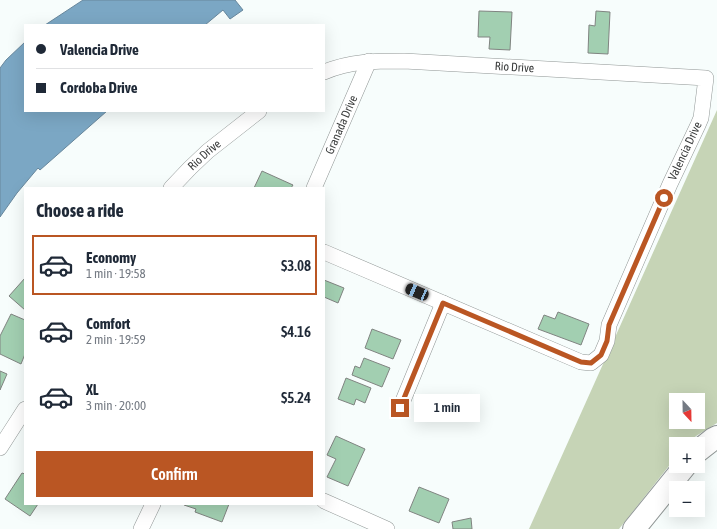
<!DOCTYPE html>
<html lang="en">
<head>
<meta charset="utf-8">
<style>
	:root { --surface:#fff; --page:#f2f2f3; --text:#1f2937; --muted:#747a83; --line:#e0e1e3; --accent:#ba5623 }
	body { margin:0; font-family:"Asap Condensed",sans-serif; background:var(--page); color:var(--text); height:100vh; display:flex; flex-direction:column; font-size:15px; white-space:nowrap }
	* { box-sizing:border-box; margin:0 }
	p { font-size:13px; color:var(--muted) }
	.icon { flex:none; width:22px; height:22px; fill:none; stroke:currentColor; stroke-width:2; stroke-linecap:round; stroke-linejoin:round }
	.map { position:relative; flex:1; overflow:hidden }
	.details { position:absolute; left:24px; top:187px; width:301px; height:318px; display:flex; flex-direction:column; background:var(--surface); border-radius:0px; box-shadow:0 4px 16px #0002 }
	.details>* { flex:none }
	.guide { position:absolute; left:24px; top:24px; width:301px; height:88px; border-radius:0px; box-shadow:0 4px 16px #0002; display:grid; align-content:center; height:88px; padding:0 12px; background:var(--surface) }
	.needle { width:26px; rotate:158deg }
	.buttons { position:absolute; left:669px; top:393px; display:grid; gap:8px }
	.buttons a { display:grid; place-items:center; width:36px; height:36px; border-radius:0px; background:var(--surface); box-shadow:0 4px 16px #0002; font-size:20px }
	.end { position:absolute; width:18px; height:18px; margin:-9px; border:5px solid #ba5623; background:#fff; box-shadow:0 0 0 2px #fff }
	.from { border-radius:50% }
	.bubble { position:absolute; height:28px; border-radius:0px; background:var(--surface); box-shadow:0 4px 16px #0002; font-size:13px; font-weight:600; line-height:28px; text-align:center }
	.car { position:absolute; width:12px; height:24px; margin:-12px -6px; border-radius:5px; box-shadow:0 0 3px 1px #0007; background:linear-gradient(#222 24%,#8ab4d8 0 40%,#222 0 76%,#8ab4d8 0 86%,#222 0) }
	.guide b { display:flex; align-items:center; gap:14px; height:38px; font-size:15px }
	.guide b+b { border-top:1px solid var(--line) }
	.guide i { width:10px; height:10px; background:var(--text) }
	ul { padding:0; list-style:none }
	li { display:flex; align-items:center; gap:12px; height:60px; margin:0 8px 6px; padding:0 4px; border:2px solid transparent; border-radius:0px }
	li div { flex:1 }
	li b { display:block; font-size:15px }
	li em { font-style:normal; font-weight:600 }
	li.active { border-color:var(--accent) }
	li>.icon { width:36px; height:36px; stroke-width:1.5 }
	h2 { padding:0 12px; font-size:18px; line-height:48px }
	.primary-button { display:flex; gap:8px; margin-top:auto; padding:8px 12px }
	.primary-button a { flex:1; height:46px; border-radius:0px; background:var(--accent); color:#fff; font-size:16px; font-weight:600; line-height:46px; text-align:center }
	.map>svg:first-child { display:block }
	.green { fill:#c6d4b6; fill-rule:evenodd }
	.water { fill:#7ba7c4; stroke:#68879c }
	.building { fill:#a2cfb1; stroke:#808481 }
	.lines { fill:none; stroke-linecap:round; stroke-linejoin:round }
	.street-casing { stroke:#909695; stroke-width:16 }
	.secondary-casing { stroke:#909695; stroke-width:24 }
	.street { stroke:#fff; stroke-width:15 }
	.secondary { stroke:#fff; stroke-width:22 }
	.route { stroke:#ba5623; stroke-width:5 }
	.labels { text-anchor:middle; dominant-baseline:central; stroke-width:3.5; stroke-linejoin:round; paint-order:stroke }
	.street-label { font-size:12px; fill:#3b3d3d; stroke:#fff }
</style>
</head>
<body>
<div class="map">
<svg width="717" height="529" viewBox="0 0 717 529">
	<rect width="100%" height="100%" fill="#f7fdfc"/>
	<path class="green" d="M 717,110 L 717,423 L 696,436 L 688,444 L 676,444 L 676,457 L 619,529 L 529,529 ZM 676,400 L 698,400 L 698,422 L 676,422 Z"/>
	<path class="water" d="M 83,0 L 235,0 L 243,10 L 230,19 L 223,10 L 205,25 L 45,25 Z
		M 25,42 L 25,111 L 107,111 L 40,170 L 38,168 L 17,193 L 0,217 L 0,68 L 6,60 Z"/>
	<path class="building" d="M 479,11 L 512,12 L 510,50 L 489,49 L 490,37 L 478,37 Z
		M 596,11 L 610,12 L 608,54 L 588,53 L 589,25 L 595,26 Z
		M 262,171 L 293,185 L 291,188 L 254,188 Z
		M 25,278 L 25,310 L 9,296 Z
		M 324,280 L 344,288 L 338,303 L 324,297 Z
		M 558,312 L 589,324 L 581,345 L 538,329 L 544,315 L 555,319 Z
		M 11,314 L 25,320 L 25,354 L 21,364 L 0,354 L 0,336 Z
		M 372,329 L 401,340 L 393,359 L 365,348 Z
		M 364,358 L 390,368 L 382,387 L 352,375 L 355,366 L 360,368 Z
		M 0,371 L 7,374 L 0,390 Z
		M 346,378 L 371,388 L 365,403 L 356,399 L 354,405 L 338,399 Z
		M 336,436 L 365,449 L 348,486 L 327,477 L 336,459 L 327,455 Z
		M 22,473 L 25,474 L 25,504 L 38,504 L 30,516 L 5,499 Z
		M 419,487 L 449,499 L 439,523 L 409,511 Z
		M 184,504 L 229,504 L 222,522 L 195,512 L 196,509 L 184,505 Z
		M 471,518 L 472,529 L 453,529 L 452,522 Z"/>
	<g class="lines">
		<defs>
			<g id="street">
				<path id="s1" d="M 324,72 C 351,61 375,61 404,61 L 706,78 L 701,118 L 698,125 L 670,184 L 609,325 L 607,341 L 601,355 L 591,363 L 581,362 L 324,252"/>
				<path id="s2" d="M 171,188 L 190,168 L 208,151 L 259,111"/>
				<path id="s3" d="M 314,188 L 369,61"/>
				<path d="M 400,408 L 443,303"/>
				<path d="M 0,448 L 25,409"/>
				<path d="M 324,501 L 387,529"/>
				<path d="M 141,529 L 153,504"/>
			</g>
			<path id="secondary" d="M 698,451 L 713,439 L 717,437
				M 634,529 L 685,466"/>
		</defs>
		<use href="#street" class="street-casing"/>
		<use href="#secondary" class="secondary-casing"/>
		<use href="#street" class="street"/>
		<use href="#secondary" class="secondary"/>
	</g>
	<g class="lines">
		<path class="route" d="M 400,408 L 443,303 L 581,362 L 591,363 L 601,355 L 607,341 L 609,325 L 664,198"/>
	</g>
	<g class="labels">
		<g class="street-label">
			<text stroke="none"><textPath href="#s1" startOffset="192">Rio Drive</textPath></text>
			<text stroke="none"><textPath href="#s3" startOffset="69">Granada Drive</textPath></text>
			<text transform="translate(685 151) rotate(-65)">Valencia Drive</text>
			<text stroke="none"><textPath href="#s2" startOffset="47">Rio Drive</textPath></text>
		</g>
	</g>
</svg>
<div class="buttons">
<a><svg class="needle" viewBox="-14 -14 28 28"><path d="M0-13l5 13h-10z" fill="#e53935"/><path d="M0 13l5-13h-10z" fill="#747a83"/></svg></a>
<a>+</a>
<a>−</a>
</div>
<i class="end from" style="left:664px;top:198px"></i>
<i class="end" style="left:400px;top:408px"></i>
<div class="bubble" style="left:414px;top:394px;width:66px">1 min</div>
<i class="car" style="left:417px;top:292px;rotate:293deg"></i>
<div class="guide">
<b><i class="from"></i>Valencia Drive</b>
<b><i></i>Cordoba Drive</b>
</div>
<section class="details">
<h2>Choose a ride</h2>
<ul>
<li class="active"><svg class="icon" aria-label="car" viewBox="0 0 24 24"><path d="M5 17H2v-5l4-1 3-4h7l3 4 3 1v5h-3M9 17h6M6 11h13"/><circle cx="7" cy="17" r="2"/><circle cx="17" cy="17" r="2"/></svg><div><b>Economy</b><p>1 min · 19:58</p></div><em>$3.08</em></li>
<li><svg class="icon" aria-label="car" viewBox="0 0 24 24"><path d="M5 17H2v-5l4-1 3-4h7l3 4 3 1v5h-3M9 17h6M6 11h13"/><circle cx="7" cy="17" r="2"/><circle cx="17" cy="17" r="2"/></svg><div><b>Comfort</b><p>2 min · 19:59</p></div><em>$4.16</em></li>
<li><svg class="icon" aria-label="car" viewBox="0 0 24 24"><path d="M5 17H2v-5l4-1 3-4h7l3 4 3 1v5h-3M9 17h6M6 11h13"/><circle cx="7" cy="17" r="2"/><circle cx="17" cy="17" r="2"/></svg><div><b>XL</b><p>3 min · 20:00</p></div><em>$5.24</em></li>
</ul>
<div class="primary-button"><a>Confirm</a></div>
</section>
</div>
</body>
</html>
